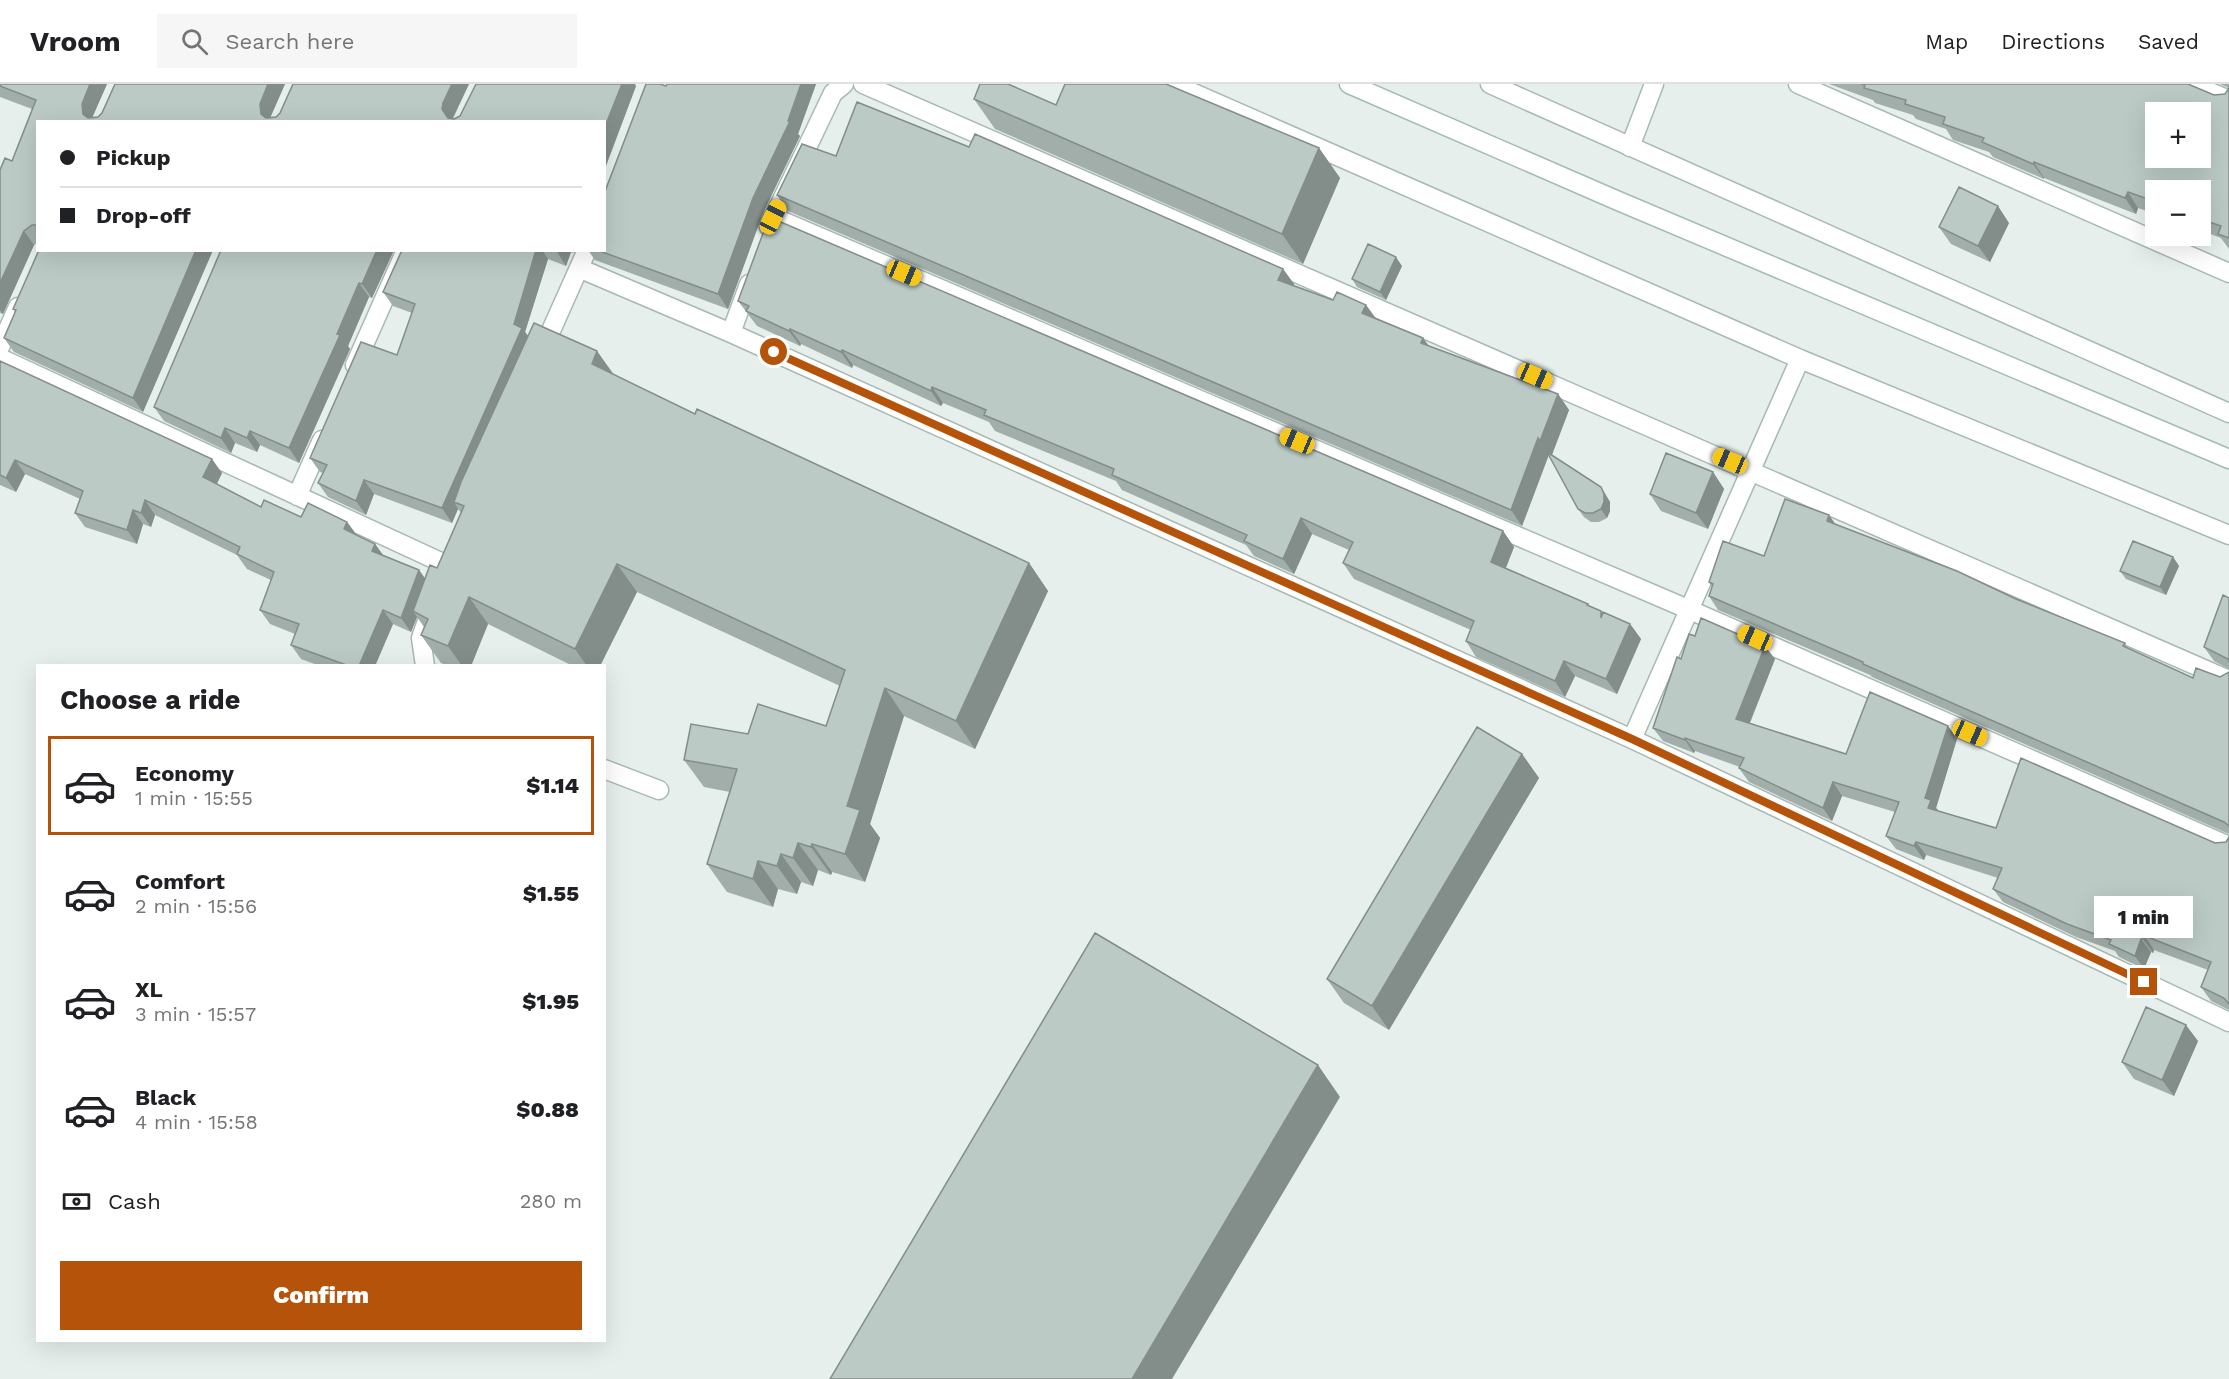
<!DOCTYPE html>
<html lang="en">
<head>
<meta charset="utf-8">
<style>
	:root { --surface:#fff; --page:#f6f6f6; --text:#202124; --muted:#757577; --line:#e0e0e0; --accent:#b45309 }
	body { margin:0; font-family:"Work Sans",sans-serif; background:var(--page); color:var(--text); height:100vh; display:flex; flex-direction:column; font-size:22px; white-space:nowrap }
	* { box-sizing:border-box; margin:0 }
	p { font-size:20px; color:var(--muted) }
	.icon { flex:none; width:33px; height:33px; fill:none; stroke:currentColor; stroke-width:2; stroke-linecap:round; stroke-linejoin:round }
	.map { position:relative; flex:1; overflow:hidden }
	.panel { position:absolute; left:36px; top:580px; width:570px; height:678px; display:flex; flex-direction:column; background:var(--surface); border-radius:0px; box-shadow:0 6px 24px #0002 }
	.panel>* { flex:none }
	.top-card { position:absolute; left:36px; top:36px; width:570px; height:132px; border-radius:0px; box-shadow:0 6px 24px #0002; display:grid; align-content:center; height:132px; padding:0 24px; background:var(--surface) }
	.tools { position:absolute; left:2145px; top:18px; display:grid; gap:12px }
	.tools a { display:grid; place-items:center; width:66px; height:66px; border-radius:0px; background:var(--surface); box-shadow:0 6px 24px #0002; font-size:30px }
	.end { position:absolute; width:27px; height:27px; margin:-14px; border:8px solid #b45309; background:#fff; box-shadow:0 0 0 3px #fff }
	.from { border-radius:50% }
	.bubble { position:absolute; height:42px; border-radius:0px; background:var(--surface); box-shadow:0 6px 24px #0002; font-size:20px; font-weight:800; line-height:42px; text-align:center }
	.car { position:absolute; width:18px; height:36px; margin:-18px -9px; border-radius:8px; box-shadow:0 0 4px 2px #0007; background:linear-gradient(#f5c518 24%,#345 0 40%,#f5c518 0 76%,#345 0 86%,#f5c518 0) }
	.top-card b { display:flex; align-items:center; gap:21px; height:57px; font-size:22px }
	.top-card b+b { border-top:2px solid var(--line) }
	.top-card i { width:15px; height:15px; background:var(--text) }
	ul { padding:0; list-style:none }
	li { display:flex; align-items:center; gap:18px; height:99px; margin:0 12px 9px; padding:0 12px; border:3px solid transparent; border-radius:0px }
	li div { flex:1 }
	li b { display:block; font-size:22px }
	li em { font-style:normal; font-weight:800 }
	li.active { border-color:var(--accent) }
	li>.icon { width:54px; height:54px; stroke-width:1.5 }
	h2 { padding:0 24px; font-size:27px; line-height:72px }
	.pay { display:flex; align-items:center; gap:15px; height:66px; padding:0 24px; font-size:22px }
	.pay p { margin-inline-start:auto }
	.button { display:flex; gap:12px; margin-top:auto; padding:12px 24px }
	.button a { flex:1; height:69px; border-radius:0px; background:var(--accent); color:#fff; font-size:24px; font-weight:800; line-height:69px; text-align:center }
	header { display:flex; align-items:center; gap:36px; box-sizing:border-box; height:84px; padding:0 30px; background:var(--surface); border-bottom:2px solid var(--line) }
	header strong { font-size:28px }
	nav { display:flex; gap:33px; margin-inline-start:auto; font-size:21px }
	.search { width:420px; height:54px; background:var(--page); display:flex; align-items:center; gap:15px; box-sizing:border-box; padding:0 21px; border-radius:0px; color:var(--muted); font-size:22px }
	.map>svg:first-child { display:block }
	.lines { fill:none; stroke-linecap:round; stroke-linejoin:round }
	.street-casing { stroke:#a8b8b2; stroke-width:21 }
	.secondary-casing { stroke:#a4bbb3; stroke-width:21 }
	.street { stroke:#fff; stroke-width:18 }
	.secondary { stroke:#fff; stroke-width:18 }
	.wall { fill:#a1aea9 }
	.shaded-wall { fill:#838d89 }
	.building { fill:#bbcac4; stroke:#838d89; stroke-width:1.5; fill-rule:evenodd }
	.route { stroke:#b45309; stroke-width:8 }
</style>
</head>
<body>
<header>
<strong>Vroom</strong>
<div class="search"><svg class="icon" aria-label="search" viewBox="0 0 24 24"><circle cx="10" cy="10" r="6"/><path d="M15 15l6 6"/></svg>Search here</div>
<nav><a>Map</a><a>Directions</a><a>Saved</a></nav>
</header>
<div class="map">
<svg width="2229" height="1295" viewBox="0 0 2229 1295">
	<rect width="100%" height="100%" fill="#e6efeb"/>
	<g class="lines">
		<defs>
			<path id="street" d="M 863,0 L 2229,596
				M 1173,0 L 1800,275 L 2229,451
				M 1490,0 L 2229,329
				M 1798,0 L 2229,189
				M 2191,0 L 2229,16
				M 1630,63 L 1654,0
				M 773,133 L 1690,526 L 2229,762
				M 769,143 L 833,9 L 844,0
				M 581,185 L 731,249 L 1632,655 L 2229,938
				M 731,249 L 749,200
				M 0,263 L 18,223
				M 541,269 L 587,166
				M 0,274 L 447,481
				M 355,281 L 406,166
				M 297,412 L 322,356
				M 425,582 L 421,554 L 429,531
				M 1632,655 L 1800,275
				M 604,685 L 659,706"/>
			<path id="secondary" d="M 1349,0 L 1616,116 L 2229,375"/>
		</defs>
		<use href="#street" class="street-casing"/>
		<use href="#secondary" class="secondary-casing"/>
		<use href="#street" class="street"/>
		<use href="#secondary" class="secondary"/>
	</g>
	<path class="wall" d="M 0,0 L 107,0 L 92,34 L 98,33 L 102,29 L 115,0 L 285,0 L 270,34 L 276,33 L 280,29 L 293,0 L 469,0 L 453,35 L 636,2 L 604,87 L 38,38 L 38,159 L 34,161 L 3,230 L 0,229 L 0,86 L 12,77 L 32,25 L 0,13 Z
		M 667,0 L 816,0 L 798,50 L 800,52 L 763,129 L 728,225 L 595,176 L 588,166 L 604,166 Z
		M 1829,0 L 2188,0 L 2214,11 L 2225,10 L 2229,4 L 2220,0 L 2229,0 L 2229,165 L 2221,154 L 2200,146 L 2200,106 L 2156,106 L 2156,130 L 2138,124 L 2136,130 L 2044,94 L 2044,95 L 1993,73 L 1989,68 L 1953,56 L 1946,45 L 1916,35 L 1913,31 L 1875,19 L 1873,16 Z
		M 974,15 L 1056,21 L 1319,64 L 1340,94 L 1303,180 L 995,45 Z
		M 969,63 L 1283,185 L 1294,200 L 1294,202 L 1333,216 L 1366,221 L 1376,235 L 1423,254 L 1429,262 L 1558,310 L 1569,326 L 1552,371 L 1601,403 L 1610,418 L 1610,427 L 1607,434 L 1599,438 L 1591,438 L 1584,433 L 1578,425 L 1549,371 L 1522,442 L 788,127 L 777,111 L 836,72 Z
		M 2009,139 L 1990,178 L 1951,160 L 1939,143 Z
		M 39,166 L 213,166 L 143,328 L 14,268 L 4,254 L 15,228 L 13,225 Z
		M 394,166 L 372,214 L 369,213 L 348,262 L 350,265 L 299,379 L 260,361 L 257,368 L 235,359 L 231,369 L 164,337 L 154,323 Z
		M 402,166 L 575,166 L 573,169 L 571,168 L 566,182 L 548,175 L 525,248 L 528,252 L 614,291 L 695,330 L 1029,479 L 1048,507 L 975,665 L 904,632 L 870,740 L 880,754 L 865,798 L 832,788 L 831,791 L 818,786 L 813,802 L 801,798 L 797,810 L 778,805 L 773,823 L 727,808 L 707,780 L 730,708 L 704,703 L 684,676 L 748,650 L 826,642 L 840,602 L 637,508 L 600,582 L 573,582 L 488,540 L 471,582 L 448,582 L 441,579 L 421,551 L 424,543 L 417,533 L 411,548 L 393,540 L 375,582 L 320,582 L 301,575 L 291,561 L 295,550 L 270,540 L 260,526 L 271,496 L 247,485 L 237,471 L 155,431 L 151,443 L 143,440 L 137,460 L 85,443 L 75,429 L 80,415 L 25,390 L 16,408 L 0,401 L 0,277 L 222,389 L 217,400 L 261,423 L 301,433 L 347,438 L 357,451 L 375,460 L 383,471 L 419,486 L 425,495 L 437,484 L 461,429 L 458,425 L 452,439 L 374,410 L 366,431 L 328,413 L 318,399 L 323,389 L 320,388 L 310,374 L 397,271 L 412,229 L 393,222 L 383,208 Z
		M 1402,182 L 1386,216 L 1357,203 L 1352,195 Z
		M 738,217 L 1503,447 L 1514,463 L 1506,484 L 1601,527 L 1603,530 L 1630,540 L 1641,555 L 1617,610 L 1575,592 L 1565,613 L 1476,573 L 1466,557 L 1471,546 L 1354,495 L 1343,479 L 1349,466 L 1312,450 L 1294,490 L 1254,472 L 1246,461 L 1122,406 L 1116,397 L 995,347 L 989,338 L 943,319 L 941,322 L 853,281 L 852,284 L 801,260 L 800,262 L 757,242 Z
		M 1713,388 L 1724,405 L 1708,445 L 1661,427 L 1650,410 Z
		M 1829,431 L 1835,440 L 2125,559 L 2129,565 L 2193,594 L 2220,593 L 2229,588 L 2229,750 L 1872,593 L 1870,591 L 1718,526 L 1709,512 L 1712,503 L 1709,498 L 1764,472 Z
		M 2173,473 L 2179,482 L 2166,511 L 2126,495 L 2120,487 Z
		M 2229,514 L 2229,585 L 2214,577 L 2204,563 Z
		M 1681,575 L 1775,575 L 1750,639 L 1846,670 L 1948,642 L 1957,655 L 1936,724 L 1939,727 L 1996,744 L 2215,759 L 2226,758 L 2229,753 L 2229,926 L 2211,917 L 2201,903 L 2208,886 L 2154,866 L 2153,869 L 2151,868 L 2144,885 L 2119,873 L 2115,867 L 2076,853 L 2003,818 L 1993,805 L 1998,794 L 1926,771 L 1924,776 L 1896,765 L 1886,752 L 1895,728 L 1842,712 L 1832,737 L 1749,698 L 1739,684 L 1740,683 L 1695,667 L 1694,669 L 1663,657 L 1653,644 Z
		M 1522,670 L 1539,694 L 1389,946 L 1344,919 L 1327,895 Z
		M 2198,957 L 2174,1012 L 2134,995 L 2122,978 Z"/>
	<path class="shaded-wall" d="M 90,0 L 107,0 L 92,34 L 92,38 L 83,30 L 82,20 Z
		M 268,0 L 285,0 L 270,34 L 270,38 L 261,30 L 260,20 Z
		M 452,0 L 469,0 L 453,33 L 452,38 L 450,38 L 442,25 L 443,19 Z
		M 622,0 L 635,0 L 636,2 L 604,87 L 604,45 Z
		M 801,0 L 816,0 L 798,50 L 800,52 L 763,129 L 728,225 L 718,210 L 753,114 L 788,37 Z
		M 1319,64 L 1340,94 L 1303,180 L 1282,150 Z
		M 2034,78 L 2044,94 L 2044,95 L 2033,80 Z
		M 2128,108 L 2138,124 L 2136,130 L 2125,114 Z
		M 1998,122 L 2009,139 L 1990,178 L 1978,162 Z
		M 24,147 L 34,161 L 3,230 L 0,226 L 0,199 Z
		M 196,166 L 213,166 L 143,328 L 133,314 Z
		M 377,166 L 394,166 L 372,214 L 362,200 Z
		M 536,166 L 542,166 L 548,175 L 525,248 L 533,258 L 454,418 L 458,425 L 452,439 L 442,424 L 514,240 Z
		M 556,166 L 569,166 L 571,168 L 566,182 Z
		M 1396,173 L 1402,182 L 1386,216 L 1380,208 Z
		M 1283,185 L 1294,200 L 1289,212 L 1278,196 Z
		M 359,199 L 369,213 L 348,262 L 350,265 L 299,379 L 289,364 Z
		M 1366,221 L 1377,236 L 1362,229 Z
		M 790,245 L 801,260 L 800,262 L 789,247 Z
		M 1423,254 L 1434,270 L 1421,259 Z
		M 842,266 L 853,281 L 852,284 L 841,268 Z
		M 597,267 L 617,295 L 592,280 Z
		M 932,303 L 943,319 L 941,322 L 931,307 Z
		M 1558,310 L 1569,326 L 1551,373 L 1549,370 L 1522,442 L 1511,426 L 1538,354 Z
		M 225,344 L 235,359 L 231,369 L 221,354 Z
		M 250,347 L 260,361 L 257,368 L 247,354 Z
		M 212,375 L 222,389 L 213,407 L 203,393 Z
		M 15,376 L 25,390 L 16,408 L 6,394 Z
		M 1713,388 L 1724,405 L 1708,445 L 1696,429 Z
		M 364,396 L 374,410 L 366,431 L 356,417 Z
		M 1601,403 L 1610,418 L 1610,427 L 1607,434 L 1601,425 Z
		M 145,416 L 155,431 L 151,443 L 141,429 Z
		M 133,426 L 143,440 L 137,460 L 127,446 Z
		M 1829,431 L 1838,444 L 1827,437 Z
		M 1301,434 L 1312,450 L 1294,490 L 1283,475 Z
		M 347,438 L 357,452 L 344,445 Z
		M 1503,447 L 1514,463 L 1502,493 L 1491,478 Z
		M 375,460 L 385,474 L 372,467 Z
		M 2173,473 L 2179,482 L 2166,511 L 2160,503 Z
		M 1029,479 L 1048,507 L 975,665 L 956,637 Z
		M 617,480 L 637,508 L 600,582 L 587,582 L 575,565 Z
		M 419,486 L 429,500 L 413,527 L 417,533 L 411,548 L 401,534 Z
		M 469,513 L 488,540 L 471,582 L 462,582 L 448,562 Z
		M 383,526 L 393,540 L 375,582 L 359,582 Z
		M 1630,540 L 1641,555 L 1617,610 L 1606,595 Z
		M 1765,562 L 1775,575 L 1746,648 L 1736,635 Z
		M 1564,577 L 1575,592 L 1565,613 L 1555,597 Z
		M 885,604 L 904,632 L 870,740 L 880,754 L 865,798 L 845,770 L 847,722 Z
		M 1948,642 L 1957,655 L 1936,724 L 1941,730 L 1928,724 L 1925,714 Z
		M 1685,654 L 1695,667 L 1694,669 L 1685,656 Z
		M 1522,670 L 1539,694 L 1389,946 L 1372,922 Z
		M 1833,698 L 1842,712 L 1832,737 L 1823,724 Z
		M 1916,758 L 1926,771 L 1924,776 L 1914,762 Z
		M 798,759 L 818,786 L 813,802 L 793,774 Z
		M 812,760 L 832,788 L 831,791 L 811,763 Z
		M 781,770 L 801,798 L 797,810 L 777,782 Z
		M 758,777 L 778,805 L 773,823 L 753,795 Z
		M 2145,852 L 2154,866 L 2153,869 L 2143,855 Z
		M 2141,855 L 2151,868 L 2144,885 L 2135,872 Z
		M 2186,941 L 2198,957 L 2174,1012 L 2162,996 Z
		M 1318,981 L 1340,1013 L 1172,1295 L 1132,1295 Z"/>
	<path class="building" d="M 0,0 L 90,0 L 82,20 L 83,30 L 88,34 L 98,33 L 102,29 L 115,0 L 268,0 L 260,20 L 261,30 L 266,34 L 276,33 L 280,29 L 293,0 L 452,0 L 443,19 L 442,25 L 448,34 L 454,35 L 460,32 L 476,0 L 622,0 L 604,45 L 604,38 L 38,38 L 38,141 L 32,141 L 24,147 L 0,199 L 0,86 L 5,74 L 12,77 L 36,16 L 0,2 Z
		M 646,0 L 660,0 L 666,2 L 667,0 L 801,0 L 788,37 L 790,37 L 753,114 L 718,210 L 597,166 L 604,166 L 604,110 Z
		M 980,0 L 1008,0 L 1056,21 L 1065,0 L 1166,0 L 1319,64 L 1282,150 L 974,15 Z
		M 1861,0 L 2188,0 L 2214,11 L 2225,10 L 2229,4 L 2229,2 L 2229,154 L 2218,150 L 2221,142 L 2200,135 L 2200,106 L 2156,106 L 2156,118 L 2128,108 L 2125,114 L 2034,78 L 2033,80 L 1982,58 L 1984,54 L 1943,40 L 1945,33 L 1905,20 L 1906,16 L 1864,4 L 1865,1 ZM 2156,28 L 2200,28 L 2200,74 L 2156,74 Z
		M 857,18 L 969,63 L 975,50 L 1283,185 L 1278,196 L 1333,216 L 1337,208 L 1366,221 L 1362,229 L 1423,254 L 1421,259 L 1558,310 L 1540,357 L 1538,354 L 1511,426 L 777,111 L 802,60 L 836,72 Z
		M 1959,103 L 1998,122 L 1978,162 L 1939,143 Z
		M 769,133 L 1503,447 L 1491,478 L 1588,520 L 1587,521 L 1601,527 L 1601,534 L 1603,528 L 1630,540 L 1606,595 L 1564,577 L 1555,597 L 1466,557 L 1474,537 L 1343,479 L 1353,458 L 1301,434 L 1283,475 L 1244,457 L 1247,451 L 1112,391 L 1114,385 L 984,331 L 986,326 L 932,303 L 931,307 L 842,266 L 841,268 L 790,245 L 789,247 L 746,227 L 749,222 L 738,217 Z
		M 1368,160 L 1396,173 L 1380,208 L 1352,195 Z
		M 39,166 L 196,166 L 133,314 L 4,254 L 16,226 L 13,225 Z
		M 221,166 L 377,166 L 362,200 L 359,199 L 337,250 L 340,251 L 289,364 L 250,347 L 247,354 L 225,344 L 221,354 L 154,323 Z
		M 402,166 L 536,166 L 514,240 L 522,244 L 442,424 L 364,396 L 356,417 L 318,399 L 327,381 L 310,374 L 361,258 L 397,271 L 415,220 L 383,208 Z
		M 534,239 L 597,267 L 592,280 L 695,330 L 697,325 L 1029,479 L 956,637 L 885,604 L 847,722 L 860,726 L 845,770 L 812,760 L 811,763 L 798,759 L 793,774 L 781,770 L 777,782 L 758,777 L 753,795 L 707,780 L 737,685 L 684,676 L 691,640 L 748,650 L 758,620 L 826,642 L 845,586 L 617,480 L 575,565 L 469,513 L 448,562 L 421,551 L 428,535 L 413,527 L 430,481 L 437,484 L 464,422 L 454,418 L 461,398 Z
		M 0,277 L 212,375 L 203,393 L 261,423 L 264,416 L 301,433 L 308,419 L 347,438 L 344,445 L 375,460 L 372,467 L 419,486 L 401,534 L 383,526 L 359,582 L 349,582 L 291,561 L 299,540 L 260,526 L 274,488 L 237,470 L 240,463 L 145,416 L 141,429 L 133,426 L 127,446 L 75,429 L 83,407 L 15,376 L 6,394 L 0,391 Z
		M 1547,368 L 1601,403 L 1604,410 L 1604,418 L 1601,425 L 1593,429 L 1585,429 L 1578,425 Z
		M 1666,369 L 1713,388 L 1696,429 L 1650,410 Z
		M 1785,415 L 1829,431 L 1827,437 L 1957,487 L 2016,515 L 2125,559 L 2123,562 L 2193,594 L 2196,584 L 2220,593 L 2229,588 L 2229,744 L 2229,742 L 2224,738 L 1863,580 L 1863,578 L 1709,512 L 1713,500 L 1709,498 L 1723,457 L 1764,472 Z
		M 2133,457 L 2173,473 L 2160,503 L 2120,487 Z
		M 2223,511 L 2229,514 L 2229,578 L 2228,575 L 2204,563 Z
		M 1701,534 L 1765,562 L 1736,635 L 1846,670 L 1870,608 L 1948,642 L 1925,714 L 1931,716 L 1928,724 L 1996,744 L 2021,674 L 2215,759 L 2226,758 L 2229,753 L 2229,920 L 2224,914 L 2201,903 L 2211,878 L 2145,852 L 2143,855 L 2141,855 L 2135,872 L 2109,860 L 2111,856 L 2067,840 L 1993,805 L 2002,784 L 1916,758 L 1914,762 L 1886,752 L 1899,718 L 1833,698 L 1823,724 L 1739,684 L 1744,674 L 1685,654 L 1685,656 L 1653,644 L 1677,573 L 1681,575 L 1689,550 L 1695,552 Z
		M 1477,643 L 1522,670 L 1372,922 L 1327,895 Z
		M 1095,849 L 1318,981 L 1132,1295 L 830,1295 Z
		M 2146,923 L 2186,941 L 2162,996 L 2122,978 Z"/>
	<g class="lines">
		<path class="route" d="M 774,268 L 1632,655 L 2144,898"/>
	</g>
</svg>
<div class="tools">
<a>+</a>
<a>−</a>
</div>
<i class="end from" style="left:774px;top:268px"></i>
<i class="end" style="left:2144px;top:898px"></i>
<div class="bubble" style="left:2094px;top:812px;width:99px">1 min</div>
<i class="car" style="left:773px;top:133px;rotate:26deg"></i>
<i class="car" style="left:904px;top:189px;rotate:113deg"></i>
<i class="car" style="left:1535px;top:292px;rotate:114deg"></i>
<i class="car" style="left:1297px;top:357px;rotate:293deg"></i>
<i class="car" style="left:1730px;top:377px;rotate:293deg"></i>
<i class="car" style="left:1755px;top:554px;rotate:294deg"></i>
<i class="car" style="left:1970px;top:649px;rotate:114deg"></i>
<div class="top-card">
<b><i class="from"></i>Pickup</b>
<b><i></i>Drop-off</b>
</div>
<section class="panel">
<h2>Choose a ride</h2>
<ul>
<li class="active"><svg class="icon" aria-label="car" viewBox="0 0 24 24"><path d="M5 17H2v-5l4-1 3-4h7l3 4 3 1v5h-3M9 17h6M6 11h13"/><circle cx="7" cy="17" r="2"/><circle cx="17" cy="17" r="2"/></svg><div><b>Economy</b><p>1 min · 15:55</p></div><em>$1.14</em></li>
<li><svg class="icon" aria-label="car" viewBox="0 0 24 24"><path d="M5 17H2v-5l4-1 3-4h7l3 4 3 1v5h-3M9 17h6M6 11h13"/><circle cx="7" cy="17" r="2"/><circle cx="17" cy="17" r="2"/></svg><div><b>Comfort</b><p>2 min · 15:56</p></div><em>$1.55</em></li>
<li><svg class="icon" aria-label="car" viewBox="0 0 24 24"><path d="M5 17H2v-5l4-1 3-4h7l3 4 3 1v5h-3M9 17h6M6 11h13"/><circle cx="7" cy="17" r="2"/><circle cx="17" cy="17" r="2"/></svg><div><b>XL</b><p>3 min · 15:57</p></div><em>$1.95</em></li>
<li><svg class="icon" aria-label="car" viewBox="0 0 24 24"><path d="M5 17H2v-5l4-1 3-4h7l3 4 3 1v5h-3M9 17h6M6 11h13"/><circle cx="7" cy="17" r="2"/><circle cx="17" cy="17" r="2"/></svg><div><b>Black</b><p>4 min · 15:58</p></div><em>$0.88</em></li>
</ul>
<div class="pay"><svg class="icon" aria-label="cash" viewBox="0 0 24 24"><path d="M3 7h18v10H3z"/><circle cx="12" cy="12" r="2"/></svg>Cash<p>280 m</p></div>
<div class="button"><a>Confirm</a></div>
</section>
</div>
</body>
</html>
